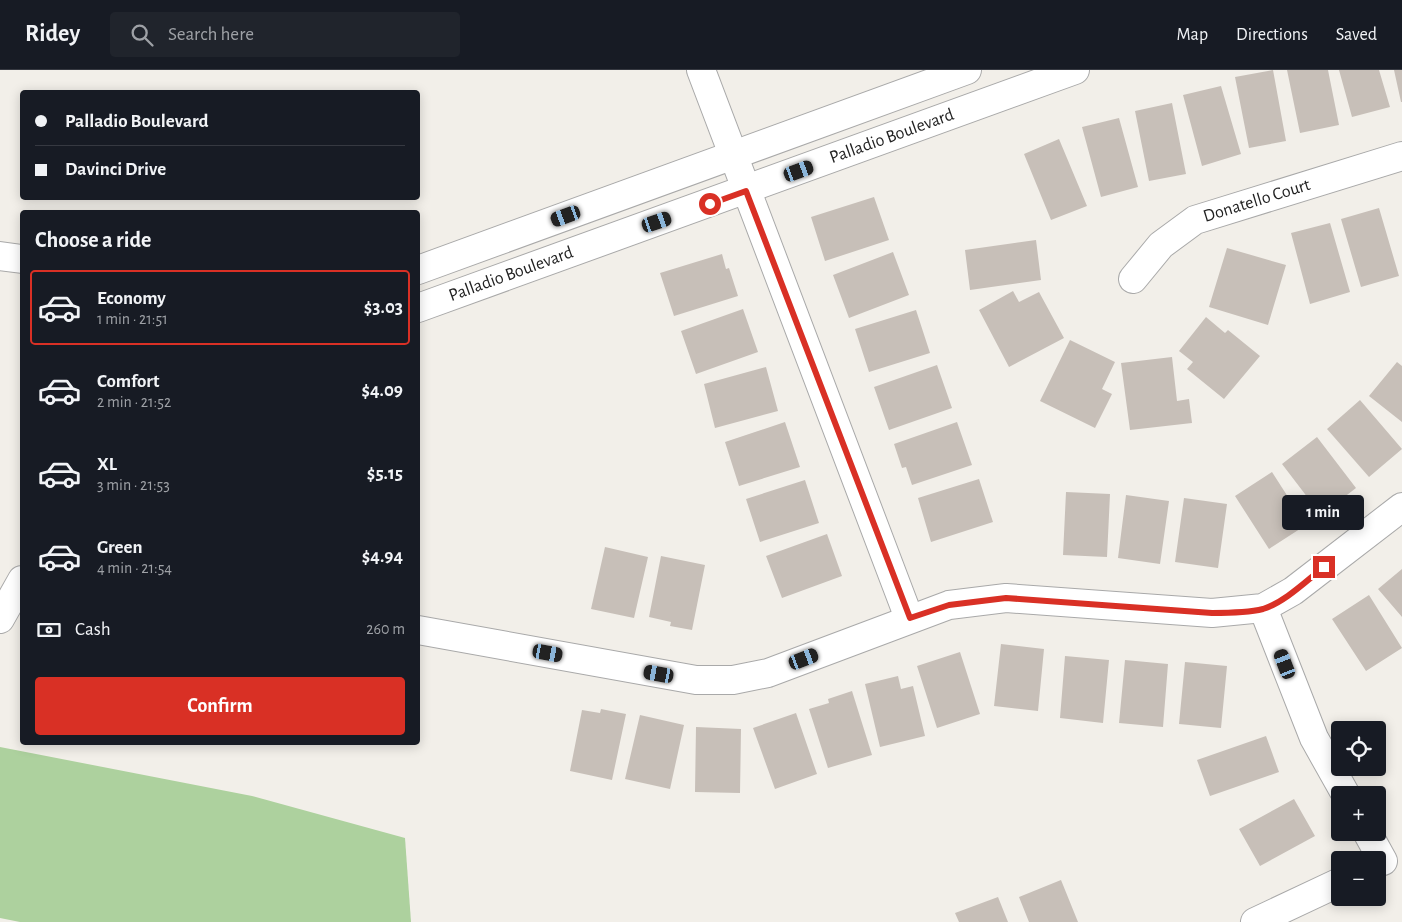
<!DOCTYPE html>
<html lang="en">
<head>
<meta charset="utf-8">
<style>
	:root { --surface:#171b24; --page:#20242c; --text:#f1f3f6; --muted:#9ea1a6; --line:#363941; --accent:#d93025 }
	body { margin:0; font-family:"Alegreya Sans",sans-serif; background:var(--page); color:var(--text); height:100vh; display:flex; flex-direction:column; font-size:19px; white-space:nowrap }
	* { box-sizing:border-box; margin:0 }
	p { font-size:16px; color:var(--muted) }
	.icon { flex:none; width:28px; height:28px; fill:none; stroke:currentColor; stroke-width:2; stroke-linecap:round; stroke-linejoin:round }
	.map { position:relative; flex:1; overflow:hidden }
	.details { position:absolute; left:20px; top:140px; width:400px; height:535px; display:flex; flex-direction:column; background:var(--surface); border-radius:5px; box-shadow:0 2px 12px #0003 }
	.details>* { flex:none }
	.banner { position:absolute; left:20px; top:20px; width:400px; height:110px; border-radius:5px; box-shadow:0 2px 12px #0003; display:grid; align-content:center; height:110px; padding:0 15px; background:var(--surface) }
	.buttons { position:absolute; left:1331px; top:651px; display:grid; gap:10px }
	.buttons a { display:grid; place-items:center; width:55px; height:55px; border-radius:5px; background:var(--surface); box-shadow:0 2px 12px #0003; font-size:25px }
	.end { position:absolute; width:22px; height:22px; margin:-11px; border:6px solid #d93025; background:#fff; box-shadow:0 0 0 2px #fff }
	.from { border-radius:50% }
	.bubble { position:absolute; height:35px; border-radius:5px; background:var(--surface); box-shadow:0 2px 12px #0003; font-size:16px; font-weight:700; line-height:35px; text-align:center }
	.car { position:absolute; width:15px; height:30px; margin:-15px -8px; border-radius:6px; box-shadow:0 0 4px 1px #0007; background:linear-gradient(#222 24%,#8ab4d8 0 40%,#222 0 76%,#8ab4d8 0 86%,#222 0) }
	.banner b { display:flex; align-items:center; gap:18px; height:48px; font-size:19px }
	.banner b+b { border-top:1px solid var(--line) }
	.banner i { width:12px; height:12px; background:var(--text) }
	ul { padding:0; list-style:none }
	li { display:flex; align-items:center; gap:15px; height:75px; margin:0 10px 8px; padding:0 5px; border:2px solid transparent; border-radius:5px }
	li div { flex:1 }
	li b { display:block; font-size:19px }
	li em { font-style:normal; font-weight:700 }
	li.on { border-color:var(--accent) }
	li>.icon { width:45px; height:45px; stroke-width:1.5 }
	h2 { padding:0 15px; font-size:22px; line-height:60px }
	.pay { display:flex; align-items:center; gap:12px; height:55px; padding:0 15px; font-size:19px }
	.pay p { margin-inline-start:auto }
	.primary-button { display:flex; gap:10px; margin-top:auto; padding:10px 15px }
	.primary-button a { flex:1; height:58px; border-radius:5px; background:var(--accent); color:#fff; font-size:20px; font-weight:700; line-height:58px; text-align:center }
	header { display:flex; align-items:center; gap:30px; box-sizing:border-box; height:70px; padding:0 25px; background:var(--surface); border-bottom:1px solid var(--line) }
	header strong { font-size:24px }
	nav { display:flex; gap:28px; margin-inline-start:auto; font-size:18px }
	.search { width:350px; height:45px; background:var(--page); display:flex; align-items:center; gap:12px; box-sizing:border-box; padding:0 18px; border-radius:5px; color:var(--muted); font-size:19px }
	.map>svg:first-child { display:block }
	.forest { fill:#add19e }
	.building { fill:#c7bfb8 }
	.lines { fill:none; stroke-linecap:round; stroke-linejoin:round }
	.minor-casing { stroke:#a9a9a9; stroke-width:30 }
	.minor { stroke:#fff; stroke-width:28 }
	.route { stroke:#d93025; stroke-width:6 }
	.labels { text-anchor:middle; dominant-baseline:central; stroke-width:4.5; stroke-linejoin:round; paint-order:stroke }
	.street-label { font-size:18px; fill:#222; stroke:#fff }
</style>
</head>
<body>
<header>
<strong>Ridey</strong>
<div class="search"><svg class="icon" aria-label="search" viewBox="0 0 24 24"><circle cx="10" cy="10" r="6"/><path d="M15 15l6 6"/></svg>Search here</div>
<nav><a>Map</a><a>Directions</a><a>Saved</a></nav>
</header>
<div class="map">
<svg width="1402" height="852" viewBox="0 0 1402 852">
	<rect width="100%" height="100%" fill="#f2efe9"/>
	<path class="forest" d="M 0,677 L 252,726 L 405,768 L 411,852 L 20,852 L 0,848 Z"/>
	<path class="building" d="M 1273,0 L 1286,71 L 1249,78 L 1235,7 Z
		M 1287,0 L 1328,0 L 1339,55 L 1300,63 Z
		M 1339,0 L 1379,0 L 1390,37 L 1352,47 Z
		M 1394,0 L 1402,0 L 1402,32 L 1401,32 Z
		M 1221,16 L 1241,84 L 1202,96 L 1183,25 Z
		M 1172,33 L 1186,104 L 1149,111 L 1135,41 Z
		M 1119,48 L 1138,117 L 1101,127 L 1082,57 Z
		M 1059,69 L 1087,136 L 1051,150 L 1024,84 Z
		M 874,127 L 889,170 L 825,191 L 811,147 Z
		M 1379,138 L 1399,206 L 1361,217 L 1341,149 Z
		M 1330,153 L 1350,222 L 1310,234 L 1291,163 Z
		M 1036,170 L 1041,210 L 970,220 L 965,180 Z
		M 1227,178 L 1286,195 L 1268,255 L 1209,237 Z
		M 893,182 L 909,225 L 849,248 L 833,205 Z
		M 722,184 L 726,199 L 729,198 L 738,226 L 674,246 L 660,203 Z
		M 1013,221 L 1019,232 L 1039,222 L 1064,268 L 1009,297 L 979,240 Z
		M 743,239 L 758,282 L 696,304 L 681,261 Z
		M 916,240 L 930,283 L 869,302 L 855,259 Z
		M 1206,247 L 1225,263 L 1228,260 L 1260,286 L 1224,329 L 1187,299 L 1193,292 L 1179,281 Z
		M 1070,270 L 1115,292 L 1102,319 L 1112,324 L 1095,358 L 1040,331 Z
		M 1172,287 L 1177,331 L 1189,329 L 1192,353 L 1130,360 L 1121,293 Z
		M 1397,292 L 1402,296 L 1402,352 L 1369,326 Z
		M 937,295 L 952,338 L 889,360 L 874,317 Z
		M 766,297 L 778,341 L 715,358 L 704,314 Z
		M 1360,330 L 1402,379 L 1369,407 L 1327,359 Z
		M 785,352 L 800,397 L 739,416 L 725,372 Z
		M 957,352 L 972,395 L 912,415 L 906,397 L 902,398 L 894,374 Z
		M 1317,367 L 1356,418 L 1321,445 L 1282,394 Z
		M 1272,402 L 1306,455 L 1269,479 L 1235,426 Z
		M 979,409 L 993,452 L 931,472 L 918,428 Z
		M 805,410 L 819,453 L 760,472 L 746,429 Z
		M 1066,422 L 1110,424 L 1107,487 L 1063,485 Z
		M 1126,425 L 1169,431 L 1160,494 L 1118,488 Z
		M 1184,428 L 1227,434 L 1218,498 L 1175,492 Z
		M 827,464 L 842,506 L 782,528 L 766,486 Z
		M 605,477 L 648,487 L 634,548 L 591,539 Z
		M 661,486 L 705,495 L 692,560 L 670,556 L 671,552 L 649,547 Z
		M 1402,499 L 1402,547 L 1378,519 Z
		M 1369,525 L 1402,578 L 1366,601 L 1332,549 Z
		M 1001,574 L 1044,579 L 1038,641 L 994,636 Z
		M 960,582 L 980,644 L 937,658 L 917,596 Z
		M 1065,586 L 1109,590 L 1103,653 L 1060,648 Z
		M 1125,590 L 1168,594 L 1163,657 L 1119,653 Z
		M 1185,592 L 1227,596 L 1221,658 L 1179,654 Z
		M 898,606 L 901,619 L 913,616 L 925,666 L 880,677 L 865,614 Z
		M 852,621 L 872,685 L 828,698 L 809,639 L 829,633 L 828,629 Z
		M 601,639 L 626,644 L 612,710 L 570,701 L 582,640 L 600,643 Z
		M 796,643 L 817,704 L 775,719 L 753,658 Z
		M 640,645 L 684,655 L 670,719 L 625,709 Z
		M 696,657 L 741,659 L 740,723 L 695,722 Z
		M 1266,666 L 1279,702 L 1210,726 L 1197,690 Z
		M 1294,729 L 1315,766 L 1260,796 L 1239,759 Z
		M 1061,810 L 1078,852 L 1029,852 L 1019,827 Z
		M 998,827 L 1008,852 L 959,852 L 955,843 Z"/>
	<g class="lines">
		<defs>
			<g id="minor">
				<path d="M 701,0 L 909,548"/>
				<path d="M 0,186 L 22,189"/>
				<path d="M 418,200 L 967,0"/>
				<path id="s1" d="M 1133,209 L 1161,175 L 1195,150 L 1402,86"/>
				<path id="s2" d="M 418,238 L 1075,0"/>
				<path d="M 1263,538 L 1314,668 L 1346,725"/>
				<path d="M 0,549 L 22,510"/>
				<path d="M 418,560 L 696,610 L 733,610 L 768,603 L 949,535 L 1006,528 L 1212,543 L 1263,538 L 1293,521 L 1402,437"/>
				<path d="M 1367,762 L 1383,791"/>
				<path d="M 1255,852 L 1340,812"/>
			</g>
		</defs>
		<use href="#minor" class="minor-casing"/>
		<use href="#minor" class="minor"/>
	</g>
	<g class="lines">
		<path class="route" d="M 710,134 L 746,121 L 910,548 L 949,535 L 1006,528 L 1212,543 C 1228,543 1247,543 1263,539 C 1285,532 1306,511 1324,497"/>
	</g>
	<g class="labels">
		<g class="street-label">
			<text stroke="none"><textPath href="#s2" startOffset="504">Palladio Boulevard</textPath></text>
			<text stroke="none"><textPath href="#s1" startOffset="151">Donatello Court</textPath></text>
			<text stroke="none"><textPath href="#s2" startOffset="99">Palladio Boulevard</textPath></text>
		</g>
	</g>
</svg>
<div class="buttons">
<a><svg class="icon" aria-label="locate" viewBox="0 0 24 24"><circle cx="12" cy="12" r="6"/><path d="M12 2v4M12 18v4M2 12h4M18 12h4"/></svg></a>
<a>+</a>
<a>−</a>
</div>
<i class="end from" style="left:710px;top:134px"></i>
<i class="end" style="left:1324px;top:497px"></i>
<div class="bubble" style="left:1282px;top:425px;width:82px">1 min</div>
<i class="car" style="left:799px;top:101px;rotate:70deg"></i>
<i class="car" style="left:566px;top:146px;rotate:250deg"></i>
<i class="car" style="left:657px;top:152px;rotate:71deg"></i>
<i class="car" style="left:548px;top:583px;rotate:100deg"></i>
<i class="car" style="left:804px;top:589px;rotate:69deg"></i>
<i class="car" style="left:1285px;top:594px;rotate:339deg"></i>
<i class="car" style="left:659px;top:604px;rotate:280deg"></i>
<div class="banner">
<b><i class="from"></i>Palladio Boulevard</b>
<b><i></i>Davinci Drive</b>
</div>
<section class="details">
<h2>Choose a ride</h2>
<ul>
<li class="on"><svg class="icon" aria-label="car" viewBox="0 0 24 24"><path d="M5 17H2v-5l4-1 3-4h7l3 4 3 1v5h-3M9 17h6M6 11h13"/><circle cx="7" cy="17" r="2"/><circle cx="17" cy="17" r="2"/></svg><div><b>Economy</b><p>1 min · 21:51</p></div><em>$3.03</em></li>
<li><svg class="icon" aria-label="car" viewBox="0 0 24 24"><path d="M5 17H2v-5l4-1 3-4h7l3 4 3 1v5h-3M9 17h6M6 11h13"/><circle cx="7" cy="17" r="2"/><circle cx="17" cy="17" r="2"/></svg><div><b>Comfort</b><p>2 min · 21:52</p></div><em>$4.09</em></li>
<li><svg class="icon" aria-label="car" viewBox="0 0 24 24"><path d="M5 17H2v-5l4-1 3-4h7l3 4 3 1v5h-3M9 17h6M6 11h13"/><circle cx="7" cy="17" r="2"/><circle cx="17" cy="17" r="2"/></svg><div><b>XL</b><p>3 min · 21:53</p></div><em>$5.15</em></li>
<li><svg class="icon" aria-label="car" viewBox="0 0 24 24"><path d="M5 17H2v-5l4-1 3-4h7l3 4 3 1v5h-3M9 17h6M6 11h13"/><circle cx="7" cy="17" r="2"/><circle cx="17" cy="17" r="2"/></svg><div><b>Green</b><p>4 min · 21:54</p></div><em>$4.94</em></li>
</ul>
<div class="pay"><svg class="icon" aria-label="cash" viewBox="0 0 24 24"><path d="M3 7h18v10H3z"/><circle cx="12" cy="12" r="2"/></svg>Cash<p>260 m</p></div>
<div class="primary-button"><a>Confirm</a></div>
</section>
</div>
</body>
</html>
